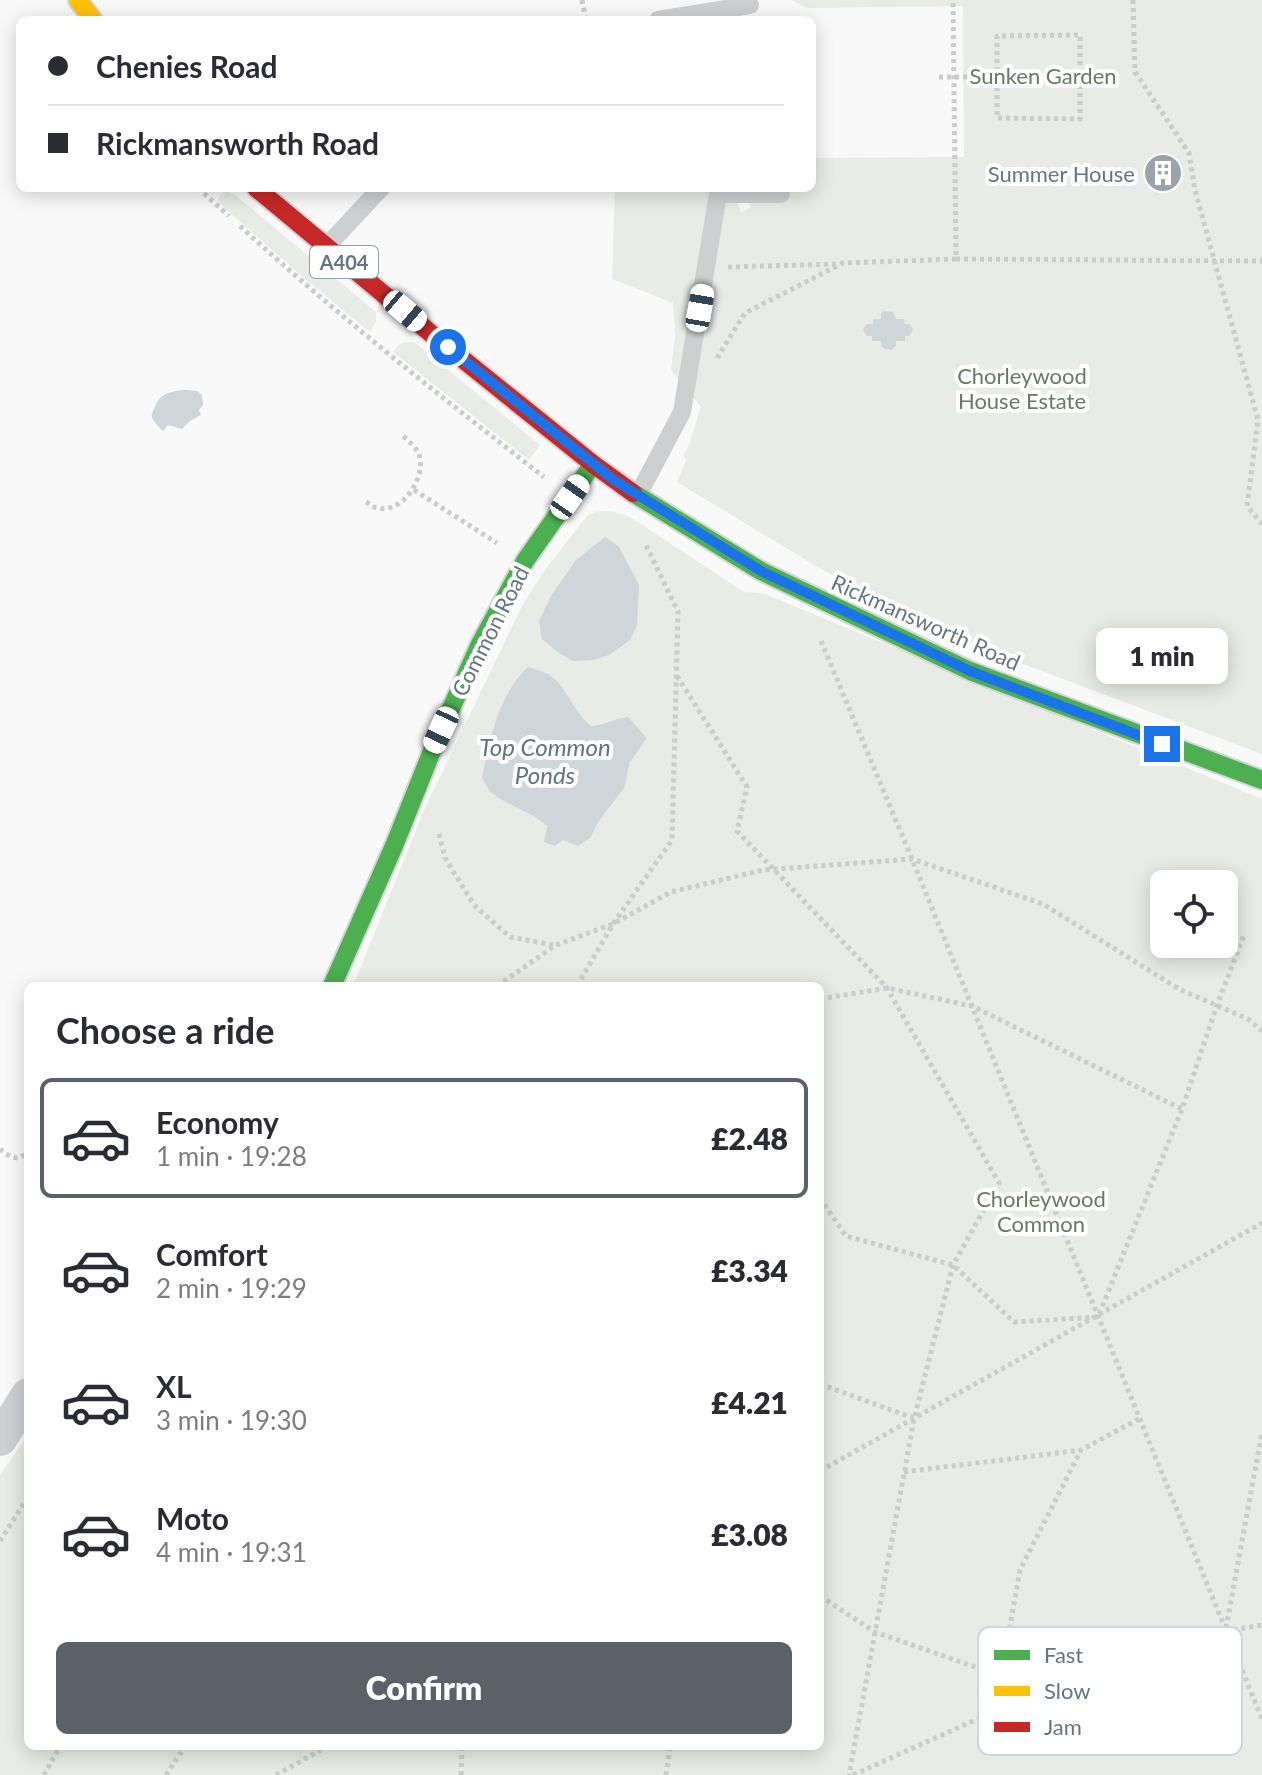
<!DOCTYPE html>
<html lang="en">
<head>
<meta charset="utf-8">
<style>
	:root { --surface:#fff; --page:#f2f2f3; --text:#2b2b33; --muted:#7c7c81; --line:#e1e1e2; --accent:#5c6169 }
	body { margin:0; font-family:Lato,sans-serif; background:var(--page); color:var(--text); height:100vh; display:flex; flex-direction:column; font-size:30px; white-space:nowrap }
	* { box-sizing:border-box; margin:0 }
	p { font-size:26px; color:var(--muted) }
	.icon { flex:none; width:44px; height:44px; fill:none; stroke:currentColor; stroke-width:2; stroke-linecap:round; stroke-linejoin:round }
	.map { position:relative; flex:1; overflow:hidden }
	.drawer { position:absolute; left:24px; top:982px; width:800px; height:768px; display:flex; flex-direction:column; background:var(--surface); border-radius:12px; box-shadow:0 4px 20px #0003 }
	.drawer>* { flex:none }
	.top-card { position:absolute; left:16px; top:16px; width:800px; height:176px; border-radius:12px; box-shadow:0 4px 20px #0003; display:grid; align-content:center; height:176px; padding:0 32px; background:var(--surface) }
	.tools { position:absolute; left:1150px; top:870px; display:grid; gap:16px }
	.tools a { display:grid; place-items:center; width:88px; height:88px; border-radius:12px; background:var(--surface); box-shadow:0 4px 20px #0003; font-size:40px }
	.end { position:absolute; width:36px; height:36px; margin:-18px; border:10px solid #1a73e8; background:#fff; box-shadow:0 0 0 4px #fff }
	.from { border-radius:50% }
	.bubble { position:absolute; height:56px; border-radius:12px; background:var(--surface); box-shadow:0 4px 20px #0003; font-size:26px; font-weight:800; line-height:56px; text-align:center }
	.car { position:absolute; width:24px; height:48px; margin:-24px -12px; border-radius:10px; box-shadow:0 0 6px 2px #0007; background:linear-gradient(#fff 24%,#345 0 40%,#fff 0 76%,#345 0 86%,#fff 0) }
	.top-card b { display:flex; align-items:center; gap:28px; height:76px; font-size:30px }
	.top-card b+b { border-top:2px solid var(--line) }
	.top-card i { width:20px; height:20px; background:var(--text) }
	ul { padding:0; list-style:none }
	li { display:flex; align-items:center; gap:24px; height:120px; margin:0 16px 12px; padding:0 16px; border:4px solid transparent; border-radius:12px }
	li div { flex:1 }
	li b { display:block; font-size:30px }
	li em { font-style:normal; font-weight:800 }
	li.active { border-color:var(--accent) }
	li>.icon { width:72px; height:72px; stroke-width:1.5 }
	h2 { padding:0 32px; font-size:36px; line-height:96px }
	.cta { display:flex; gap:16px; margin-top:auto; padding:16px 32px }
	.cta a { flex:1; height:92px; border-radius:12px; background:var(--accent); color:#fff; font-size:32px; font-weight:800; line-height:92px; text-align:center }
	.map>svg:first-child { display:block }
	.green { fill:#e8ebe6; fill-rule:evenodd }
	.water { fill:#ced6d9 }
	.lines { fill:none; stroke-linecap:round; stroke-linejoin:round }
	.fast-casing { stroke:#d5d6d7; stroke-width:22 }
	.slow-casing { stroke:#d5d6d7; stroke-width:22 }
	.jam-casing { stroke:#d5d6d7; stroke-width:22 }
	.path { stroke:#cbcccd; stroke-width:5; stroke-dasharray:4 4; stroke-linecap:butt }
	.lane { stroke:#cecfd0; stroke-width:18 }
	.street { stroke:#cecfd0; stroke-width:34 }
	.fast { stroke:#4caf50; stroke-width:18 }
	.slow { stroke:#ffc107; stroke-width:18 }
	.jam { stroke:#c62828; stroke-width:18 }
	.route { stroke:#1a73e8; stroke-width:10 }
	.labels { text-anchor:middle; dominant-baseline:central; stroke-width:8; stroke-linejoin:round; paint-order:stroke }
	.shield { fill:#fff; stroke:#939fa8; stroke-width:2 }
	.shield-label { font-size:20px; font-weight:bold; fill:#657683 }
	.park-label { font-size:22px; fill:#687a64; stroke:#fff }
	.poi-label { font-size:22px; fill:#657683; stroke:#fff; text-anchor:end }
	.street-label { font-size:22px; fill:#657683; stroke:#fff }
	.water-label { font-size:24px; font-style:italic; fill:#60757c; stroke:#fff }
	.key { fill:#fff; stroke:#d1d6da; stroke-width:2 }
	.key-label { font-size:22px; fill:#657683 }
</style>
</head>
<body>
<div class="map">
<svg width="1262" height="1775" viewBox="0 0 1262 1775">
	<rect width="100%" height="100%" fill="#f9f9f9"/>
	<path class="green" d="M 791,0 L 1262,0 L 1262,754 L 981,648 L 819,568 L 677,482 L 686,460 L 683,456 L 689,445 L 701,407 L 671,370 L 675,335 L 673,303 L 612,279 L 615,188 L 733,188 L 741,213 L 750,208 L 750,188 L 812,188 L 812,158 L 964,157 L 963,6 L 808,8 Z
		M 227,191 L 234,194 L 376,312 L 376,322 L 370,332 L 303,277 L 219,203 L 218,199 L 222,193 Z
		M 405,342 L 414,342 L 540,445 L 529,460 L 393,352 L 399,345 Z
		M 605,511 L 614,512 L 630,517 L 744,592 L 762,593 L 1262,799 L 1262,1775 L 0,1775 L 0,1475 L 28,1435 L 28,1746 L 820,1746 L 820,986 L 353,986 L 425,808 L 522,606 L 544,571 L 587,516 L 595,512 ZM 1164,884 L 1224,884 L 1224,944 L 1164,944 Z"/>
	<path class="water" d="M 884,311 L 893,312 L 896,319 L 904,319 L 905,324 L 910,324 L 913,330 L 909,336 L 905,336 L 905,341 L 896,341 L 896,346 L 892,350 L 884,349 L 881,346 L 881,341 L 872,341 L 872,336 L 867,336 L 863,330 L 867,324 L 873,324 L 873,319 L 881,319 L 881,313 Z
		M 185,390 L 197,391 L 202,395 L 203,405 L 199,410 L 201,415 L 190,421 L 182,429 L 168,425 L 163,431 C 162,430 154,422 154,421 C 150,416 152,414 154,409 C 159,393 171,391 185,390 Z
		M 605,537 L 619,547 L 639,585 L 637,626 L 630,640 L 609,655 L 593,660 L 573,661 L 559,653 L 542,639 L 539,621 L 551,596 L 576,560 Z
		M 528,667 C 535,669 542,671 548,674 C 567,686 573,712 591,726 C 604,725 615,719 628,717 L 647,738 L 630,762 L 624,788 L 598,822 L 590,838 L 578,846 L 563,840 L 555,846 L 544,842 L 547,826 L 534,816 L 504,801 L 490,792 L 482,778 C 489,740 499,694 528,667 Z"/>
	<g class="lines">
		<defs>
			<path id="fast" d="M 633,493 L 761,571 L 970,671 L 1262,780
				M 332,986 L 394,846 L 432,751 L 480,644 L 525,561 L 593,464"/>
			<path id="slow" d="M 78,0 L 93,20"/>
			<path id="jam" d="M 256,188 L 434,336 L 593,464 L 633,493"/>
		</defs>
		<use href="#fast" class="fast-casing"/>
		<use href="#slow" class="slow-casing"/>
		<use href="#jam" class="jam-casing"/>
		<path class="path" d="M 582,0 L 586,20
			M 1133,0 L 1135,72 L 1189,153 L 1195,190 L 1258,420 L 1247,506 L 1262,524
			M 939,77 L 997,77 L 997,36 L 1080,35 L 1080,119 L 997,118 L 997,77
			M 198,188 L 229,216
			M 240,226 C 337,315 440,396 544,477
			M 956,259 L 1262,261
			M 728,267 L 838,264
			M 717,358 L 745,313 L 843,263 L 956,259 L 953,0
			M 414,490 L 497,543
			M 366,502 C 370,504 373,508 378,508 C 403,514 427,476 419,454 C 415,446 407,440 401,434
			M 821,641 L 912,859 L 1262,1719
			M 677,676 L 747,787 L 737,831 L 887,988 L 999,1183 L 953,1265 L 914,1419 L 849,1775
			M 439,834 L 445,858 L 474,905 L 510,937 L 554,945
			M 497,986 L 556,945 L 613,924 L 671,892 L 763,870 L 912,859 L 1043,904 L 1179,989 L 1248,1019 L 1262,1031
			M 577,986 L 613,924 L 672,840 L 678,612 L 645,543
			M 820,999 L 887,988 L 972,1006 L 1182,1109
			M 0,1149 C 9,1157 19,1163 28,1151
			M 820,1198 L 846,1236 L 953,1265 L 1014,1322 L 1098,1317 L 1182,1109 L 1217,1005 L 1244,935
			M 820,1384 L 913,1418
			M 820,1471 L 1262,1223
			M 904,1472 L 1081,1450
			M 0,1541 L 28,1497
			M 820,1596 L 875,1632 L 1041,1690
			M 1226,1628 L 1262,1432
			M 1001,1676 L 1020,1570 L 1081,1450 L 1139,1419
			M 44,1775 L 60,1746
			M 166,1775 L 185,1746
			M 276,1775 L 328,1746
			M 461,1775 L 462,1746
			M 666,1775 L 670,1746
			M 853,1775 L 1042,1690 L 1226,1631 L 1262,1625"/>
		<path class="lane" d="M 658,20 L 750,5
			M 718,194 L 781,194
			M 326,247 L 381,188
			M 638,495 L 682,412 L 718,194 L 717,188"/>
		<path class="street" d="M 0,1439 L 28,1395"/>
		<use href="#fast" class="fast"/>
		<use href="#slow" class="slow"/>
		<use href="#jam" class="jam"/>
	</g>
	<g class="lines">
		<path class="route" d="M 448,347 L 614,480 L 761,571 L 970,671 L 1162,744"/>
	</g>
	<defs>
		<symbol id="building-disc" viewBox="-11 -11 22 22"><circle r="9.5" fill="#99a4ac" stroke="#fff"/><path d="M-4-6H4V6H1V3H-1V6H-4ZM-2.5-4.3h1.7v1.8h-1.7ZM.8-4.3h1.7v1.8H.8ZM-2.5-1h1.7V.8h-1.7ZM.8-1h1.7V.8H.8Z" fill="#fff"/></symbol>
	</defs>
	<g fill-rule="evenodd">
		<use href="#building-disc" x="1141" y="151" width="44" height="44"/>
	</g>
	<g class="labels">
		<rect class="shield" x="310" y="246" width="68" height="32" rx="6"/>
		<g class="shield-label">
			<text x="344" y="262">A404</text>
		</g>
		<g class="park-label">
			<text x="1043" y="75">Sunken Garden</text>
			<text x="1022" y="375">Chorleywood<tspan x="1022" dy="25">House Estate</tspan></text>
			<text x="1041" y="1198">Chorleywood<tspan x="1041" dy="25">Common</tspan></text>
		</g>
		<g class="poi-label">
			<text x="1135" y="173">Summer House</text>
		</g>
		<g class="street-label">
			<text transform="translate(926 622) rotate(24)">Rickmansworth Road</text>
			<text transform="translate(490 631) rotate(-63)">Common Road</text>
		</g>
		<g class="water-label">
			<text x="545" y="746">Top Common<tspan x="545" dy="28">Ponds</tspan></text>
		</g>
	</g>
	<rect x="978" y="1627" width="264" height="128" rx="12" class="key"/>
	<rect x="994" y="1650" width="36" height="10" fill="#4caf50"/>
	<rect x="994" y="1686" width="36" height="10" fill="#ffc107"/>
	<rect x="994" y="1722" width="36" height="10" fill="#c62828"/>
	<g class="key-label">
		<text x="1044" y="1663">Fast</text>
		<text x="1044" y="1699">Slow</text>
		<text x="1044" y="1735">Jam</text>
	</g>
</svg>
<div class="tools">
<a><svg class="icon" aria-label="locate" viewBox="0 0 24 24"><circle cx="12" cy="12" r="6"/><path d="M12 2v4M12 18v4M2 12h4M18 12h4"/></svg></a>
</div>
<i class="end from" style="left:448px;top:347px"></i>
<i class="end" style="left:1162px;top:744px"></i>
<div class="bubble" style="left:1096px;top:628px;width:132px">1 min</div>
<i class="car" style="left:700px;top:308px;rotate:10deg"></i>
<i class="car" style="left:405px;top:311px;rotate:130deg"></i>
<i class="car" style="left:570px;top:497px;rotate:35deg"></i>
<i class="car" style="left:441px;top:730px;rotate:205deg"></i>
<div class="top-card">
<b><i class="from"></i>Chenies Road</b>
<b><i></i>Rickmansworth Road</b>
</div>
<section class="drawer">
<h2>Choose a ride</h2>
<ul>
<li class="active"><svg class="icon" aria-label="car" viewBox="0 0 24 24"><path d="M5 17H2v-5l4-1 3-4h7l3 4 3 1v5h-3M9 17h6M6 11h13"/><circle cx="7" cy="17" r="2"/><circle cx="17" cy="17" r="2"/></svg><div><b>Economy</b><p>1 min · 19:28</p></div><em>£2.48</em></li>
<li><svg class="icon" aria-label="car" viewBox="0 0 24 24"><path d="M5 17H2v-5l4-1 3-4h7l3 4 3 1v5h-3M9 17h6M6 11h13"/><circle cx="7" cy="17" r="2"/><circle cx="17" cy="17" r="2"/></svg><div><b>Comfort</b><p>2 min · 19:29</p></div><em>£3.34</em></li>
<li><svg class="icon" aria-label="car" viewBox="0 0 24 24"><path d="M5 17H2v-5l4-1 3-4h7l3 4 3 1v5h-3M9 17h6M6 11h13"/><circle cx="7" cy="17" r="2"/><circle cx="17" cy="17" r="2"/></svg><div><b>XL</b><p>3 min · 19:30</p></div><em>£4.21</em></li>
<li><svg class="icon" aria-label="car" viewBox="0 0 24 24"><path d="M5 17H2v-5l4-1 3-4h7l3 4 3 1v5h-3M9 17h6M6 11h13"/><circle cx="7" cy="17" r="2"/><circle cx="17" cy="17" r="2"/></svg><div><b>Moto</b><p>4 min · 19:31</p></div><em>£3.08</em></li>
</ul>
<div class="cta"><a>Confirm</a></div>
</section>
</div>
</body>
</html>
